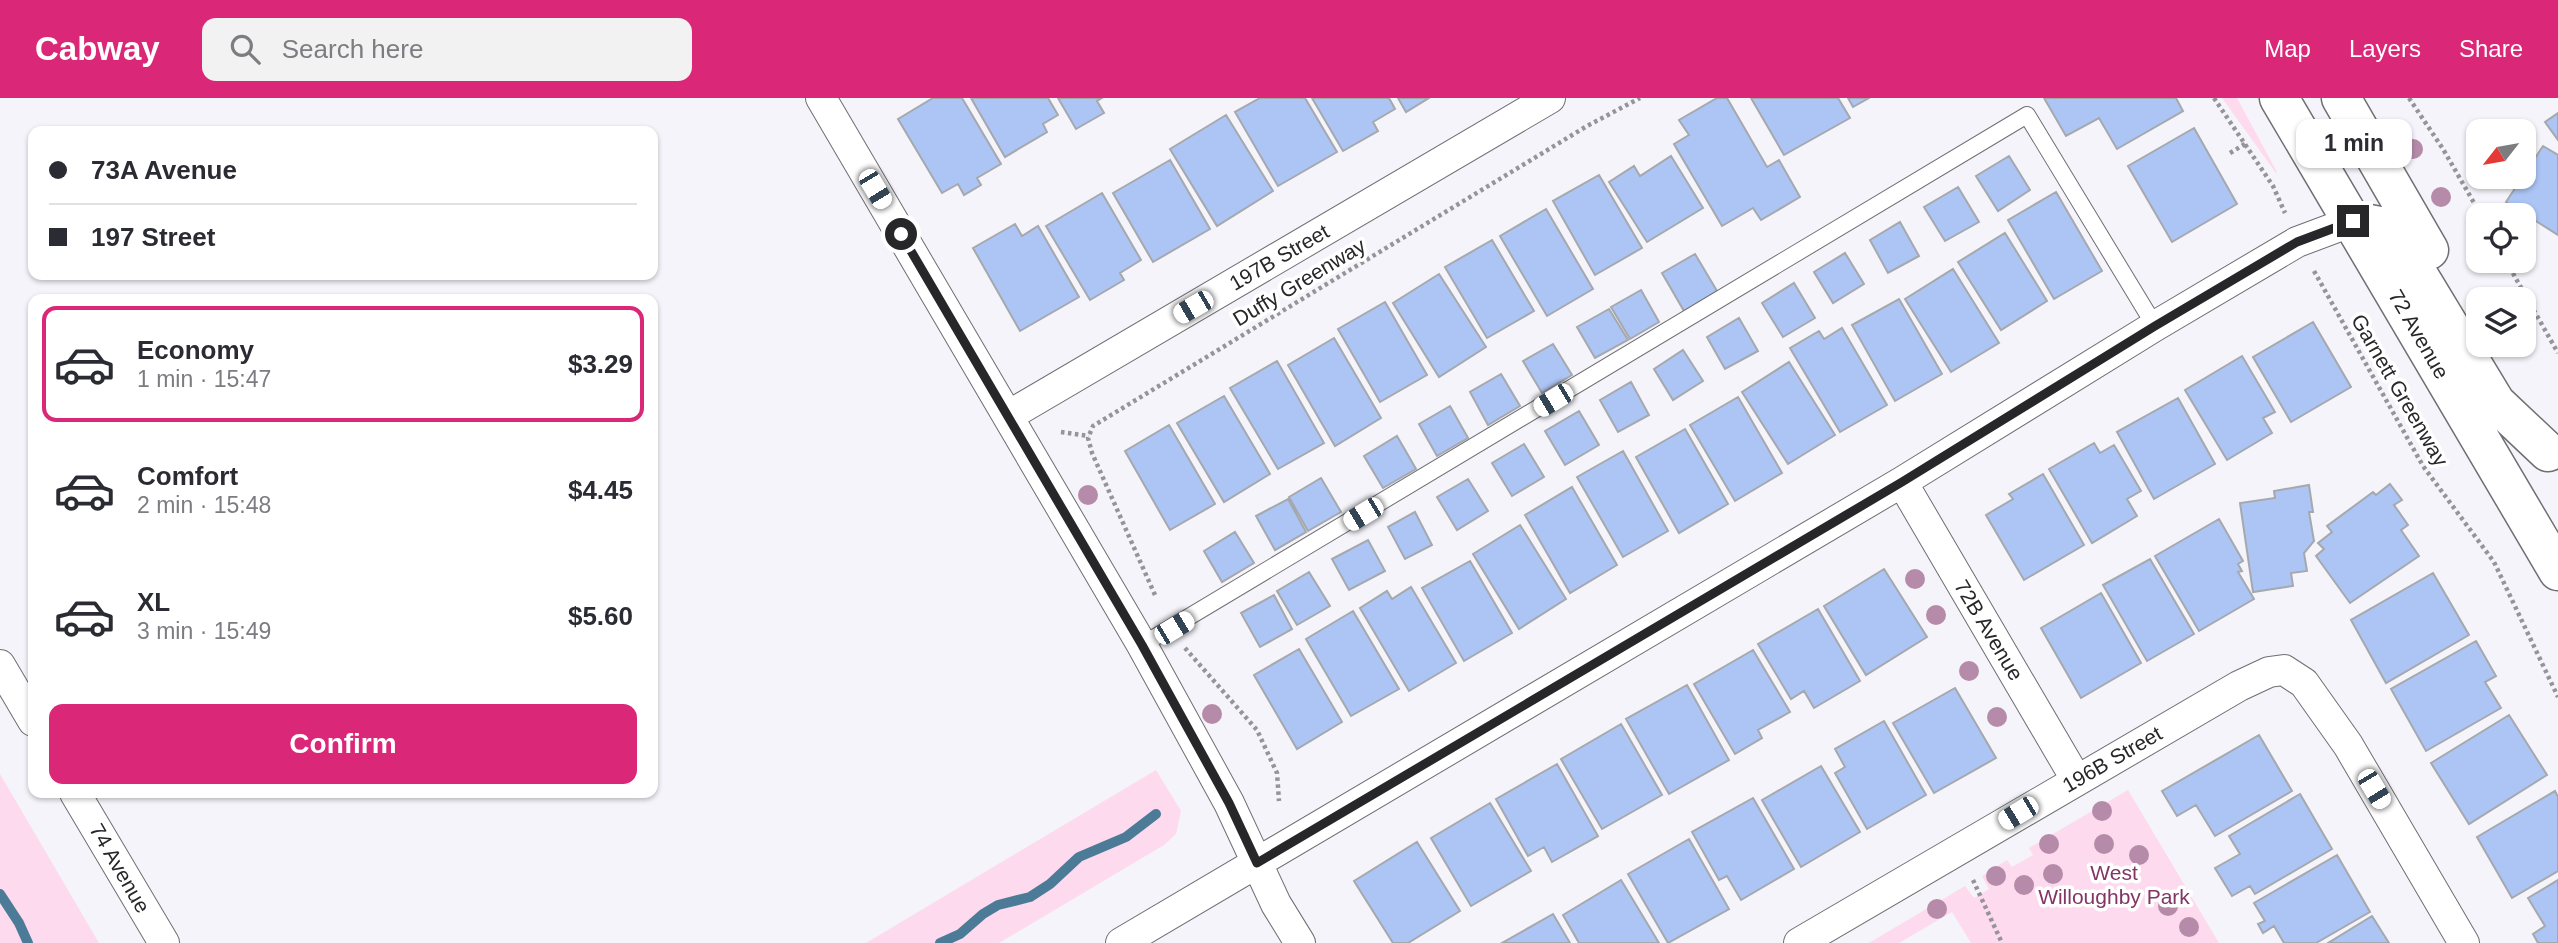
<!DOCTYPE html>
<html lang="en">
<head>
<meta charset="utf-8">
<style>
	:root { --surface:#fff; --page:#f2f2f3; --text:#2b2b33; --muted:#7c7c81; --line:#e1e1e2; --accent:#db2777 }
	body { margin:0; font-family:Helvetica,sans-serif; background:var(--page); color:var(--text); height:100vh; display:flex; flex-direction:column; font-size:26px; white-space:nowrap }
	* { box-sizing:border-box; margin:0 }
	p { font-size:23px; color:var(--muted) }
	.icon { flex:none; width:38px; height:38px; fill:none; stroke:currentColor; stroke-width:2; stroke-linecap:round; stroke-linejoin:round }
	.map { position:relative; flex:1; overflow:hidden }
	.sheet { position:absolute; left:28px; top:196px; width:630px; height:504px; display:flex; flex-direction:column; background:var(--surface); border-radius:14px; box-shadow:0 2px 5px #0004 }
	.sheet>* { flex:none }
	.hud { position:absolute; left:28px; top:28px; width:630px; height:154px; border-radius:14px; box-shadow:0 2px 5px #0004; display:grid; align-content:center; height:154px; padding:0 21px; background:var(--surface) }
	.needle { width:46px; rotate:239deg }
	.controls { position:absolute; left:2466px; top:21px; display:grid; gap:14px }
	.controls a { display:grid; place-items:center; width:70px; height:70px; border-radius:14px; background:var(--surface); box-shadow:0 2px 5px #0004; font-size:35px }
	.end { position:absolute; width:32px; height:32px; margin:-16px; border:9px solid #272729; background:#fff; box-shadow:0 0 0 4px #fff }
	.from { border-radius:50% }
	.bubble { position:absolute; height:49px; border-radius:14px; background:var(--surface); box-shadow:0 2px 5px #0004; font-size:23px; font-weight:700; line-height:49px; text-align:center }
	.car { position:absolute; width:21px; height:42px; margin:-21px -10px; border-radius:9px; box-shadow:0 0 5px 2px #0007; background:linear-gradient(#fff 24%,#345 0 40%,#fff 0 76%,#345 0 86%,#fff 0) }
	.hud b { display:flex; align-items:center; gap:24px; height:66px; font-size:26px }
	.hud b+b { border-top:2px solid var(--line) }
	.hud i { width:18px; height:18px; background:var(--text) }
	ul { padding:12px 0 0; list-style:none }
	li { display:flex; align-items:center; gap:21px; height:116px; margin:0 14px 10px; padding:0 7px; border:4px solid transparent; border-radius:14px }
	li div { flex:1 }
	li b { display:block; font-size:26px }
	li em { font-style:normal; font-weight:700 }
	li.active { border-color:var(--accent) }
	li>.icon { width:63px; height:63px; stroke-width:1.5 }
	.cta { display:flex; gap:14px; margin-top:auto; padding:14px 21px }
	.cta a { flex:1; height:80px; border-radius:14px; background:var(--accent); color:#fff; font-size:28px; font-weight:700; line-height:80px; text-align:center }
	header { display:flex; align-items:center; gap:42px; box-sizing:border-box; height:98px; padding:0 35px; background:var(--accent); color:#fff }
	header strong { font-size:33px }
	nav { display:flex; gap:38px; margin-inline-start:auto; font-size:24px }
	.search { width:490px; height:63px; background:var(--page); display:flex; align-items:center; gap:18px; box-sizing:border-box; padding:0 24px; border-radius:14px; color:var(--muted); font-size:26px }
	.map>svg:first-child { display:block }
	.green { fill:#fddaed }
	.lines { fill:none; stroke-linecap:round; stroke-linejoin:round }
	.stream { stroke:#4c7b98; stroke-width:10 }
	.building { fill:#acc5f5; stroke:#a5a8ad; stroke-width:2 }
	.service-casing { stroke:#6f6e73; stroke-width:18 }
	.minor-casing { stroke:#6f6e73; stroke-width:32 }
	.secondary-casing { stroke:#6f6e73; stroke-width:41 }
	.path { stroke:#959498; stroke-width:4.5; stroke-dasharray:3.5 3.5; stroke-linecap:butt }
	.service { stroke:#fff; stroke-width:16 }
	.minor { stroke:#fff; stroke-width:30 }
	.secondary { stroke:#fff; stroke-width:38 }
	.tree { fill:#b68ba9 }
	.route { stroke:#272729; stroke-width:9 }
	.labels { text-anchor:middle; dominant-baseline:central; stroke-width:7; stroke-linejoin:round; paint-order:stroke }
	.street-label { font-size:21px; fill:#272729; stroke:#fff }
	.park-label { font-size:21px; fill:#823566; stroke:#fff }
</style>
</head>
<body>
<header>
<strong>Cabway</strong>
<div class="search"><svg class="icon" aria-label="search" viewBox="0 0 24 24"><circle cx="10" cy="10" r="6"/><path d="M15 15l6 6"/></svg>Search here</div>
<nav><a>Map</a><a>Layers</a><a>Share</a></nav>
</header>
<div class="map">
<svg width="2558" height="845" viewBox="0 0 2558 845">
	<rect width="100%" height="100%" fill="#f5f4fa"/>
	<path class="green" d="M 2222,0 L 2237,0 L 2277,74 L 2276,75 Z
		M 1156,672 L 1181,713 L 1176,736 L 1164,747 L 999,845 L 866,845 Z
		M 0,676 L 99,845 L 0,845 Z
		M 2128,692 L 2219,845 L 1971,845 L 1952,814 L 1899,845 L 1869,845 L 1965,788 L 1974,800 L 1989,791 L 1982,778 L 2007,762 L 2012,769 L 2033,757 L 2029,750 Z"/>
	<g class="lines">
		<path class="stream" d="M 0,796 L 19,825 L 28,845
			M 940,845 L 960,836 L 983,816 L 998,807 L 1030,799 L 1050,786 L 1079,759 L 1126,739 L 1156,716"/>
	</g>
	<path class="building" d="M 933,0 L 962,0 L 1001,66 L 977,80 L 981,87 L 964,97 L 958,86 L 942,95 L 898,21 Z
		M 971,0 L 1048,0 L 1058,17 L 1043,26 L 1047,34 L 1005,59 Z
		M 1058,0 L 1102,0 L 1097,3 L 1104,15 L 1076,31 Z
		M 1260,0 L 1305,0 L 1337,54 L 1278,88 L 1235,14 Z
		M 1312,0 L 1389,0 L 1395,11 L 1373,24 L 1378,33 L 1343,53 Z
		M 1398,0 L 1429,0 L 1406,14 Z
		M 1717,0 L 1727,0 L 1767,69 L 1779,62 L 1800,99 L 1761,122 L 1753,110 L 1722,128 L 1674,46 L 1689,37 L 1679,22 Z
		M 1751,0 L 1838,0 L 1850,20 L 1784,57 Z
		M 1848,0 L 1869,0 L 1853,9 Z
		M 2044,0 L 2176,0 L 2183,13 L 2117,51 L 2099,20 L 2066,38 Z
		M 2558,15 L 2558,42 L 2545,24 Z
		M 1226,17 L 1273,93 L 1217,128 L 1170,51 Z
		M 2194,30 L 2237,106 L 2172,144 L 2128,68 Z
		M 2543,48 L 2558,57 L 2558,137 L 2506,104 Z
		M 1671,58 L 1703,110 L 1647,144 L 1609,84 L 1634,68 L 1640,78 Z
		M 2009,58 L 2030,92 L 1998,113 L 1976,78 Z
		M 1170,62 L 1210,131 L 1153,164 L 1113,95 Z
		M 1599,77 L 1642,150 L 1595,177 L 1553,103 Z
		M 1958,89 L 1979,124 L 1945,143 L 1924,109 Z
		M 2056,94 L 2102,173 L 2054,201 L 2008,122 Z
		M 1102,95 L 1141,162 L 1120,175 L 1124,182 L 1090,202 L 1046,128 Z
		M 1546,111 L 1593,191 L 1547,218 L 1500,138 Z
		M 1900,124 L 1919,158 L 1888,175 L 1870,142 Z
		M 1015,126 L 1022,138 L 1038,128 L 1079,199 L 1020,233 L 973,150 Z
		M 2005,135 L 2047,203 L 2001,232 L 1958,164 Z
		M 1492,142 L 1534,213 L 1487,240 L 1445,169 Z
		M 1845,155 L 1864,186 L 1833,205 L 1814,174 Z
		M 1695,156 L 1717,193 L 1684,213 L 1662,175 Z
		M 1953,171 L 1999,245 L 1951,274 L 1905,201 Z
		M 1439,176 L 1486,249 L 1439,279 L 1393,205 Z
		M 1794,185 L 1815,220 L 1783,239 L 1762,205 Z
		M 1641,192 L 1659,224 L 1630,241 L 1611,209 Z
		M 1899,201 L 1942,276 L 1895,303 L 1852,227 Z
		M 1385,204 L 1427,277 L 1380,304 L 1338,231 Z
		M 1609,211 L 1628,242 L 1595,260 L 1577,229 Z
		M 1739,220 L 1758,253 L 1725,271 L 1707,239 Z
		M 2313,224 L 2351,289 L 2291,324 L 2253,259 Z
		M 1842,230 L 1887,307 L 1840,334 L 1790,250 L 1819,233 L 1824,241 Z
		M 1334,240 L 1381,320 L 1335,348 L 1288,267 Z
		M 1553,246 L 1572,277 L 1542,295 L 1523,263 Z
		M 1683,252 L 1703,283 L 1673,302 L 1654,271 Z
		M 2242,258 L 2275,314 L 2263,320 L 2272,335 L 2227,362 L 2185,292 Z
		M 1277,263 L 1324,345 L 1278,371 L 1230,290 Z
		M 1789,264 L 1835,337 L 1788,366 L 1742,294 Z
		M 1501,276 L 1520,308 L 1488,327 L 1470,294 Z
		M 1631,284 L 1649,317 L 1618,334 L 1600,302 Z
		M 1224,298 L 1270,376 L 1224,404 L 1177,325 Z
		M 1738,299 L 1782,375 L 1735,403 L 1690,327 Z
		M 2178,300 L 2215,366 L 2154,401 L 2117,334 Z
		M 1450,308 L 1468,340 L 1437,358 L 1419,326 Z
		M 1579,313 L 1599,347 L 1565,367 L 1545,333 Z
		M 1169,327 L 1215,406 L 1170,432 L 1125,353 Z
		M 1685,331 L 1728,406 L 1679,435 L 1636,359 Z
		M 1397,338 L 1416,371 L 1383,390 L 1364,358 Z
		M 2094,345 L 2100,355 L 2114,347 L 2141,393 L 2127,401 L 2137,418 L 2092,445 L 2049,371 Z
		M 1524,346 L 1544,379 L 1512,398 L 1492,365 Z
		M 1623,353 L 1668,433 L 1623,459 L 1577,379 Z
		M 2043,376 L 2084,447 L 2024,482 L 1986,417 L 2013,401 L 2009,396 Z
		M 1321,380 L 1341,414 L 1308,433 L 1289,399 Z
		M 1468,381 L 1488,413 L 1457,432 L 1437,399 Z
		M 2390,386 L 2402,402 L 2394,407 L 2408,427 L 2401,432 L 2419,458 L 2350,505 L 2316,458 L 2324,451 L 2318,445 L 2332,434 L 2327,428 L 2373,394 L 2376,397 Z
		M 2309,387 L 2313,414 L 2309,414 L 2314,443 L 2304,455 L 2307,473 L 2291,475 L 2293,488 L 2253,494 L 2240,405 L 2275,400 L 2274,393 Z
		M 1572,389 L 1617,467 L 1570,495 L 1525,417 Z
		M 1288,401 L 1306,434 L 1275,452 L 1256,418 Z
		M 1415,414 L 1432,447 L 1405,461 L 1388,429 Z
		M 2219,421 L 2243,463 L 2238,466 L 2242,473 L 2238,474 L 2254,501 L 2199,533 L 2155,458 Z
		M 1520,427 L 1566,501 L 1519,531 L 1473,456 Z
		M 1235,434 L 1254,465 L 1222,484 L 1204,453 Z
		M 1368,442 L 1385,473 L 1349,492 L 1332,461 Z
		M 2150,461 L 2194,536 L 2147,563 L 2103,487 Z
		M 1470,463 L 1512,535 L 1464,563 L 1422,490 Z
		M 1884,471 L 1927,539 L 1866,577 L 1824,508 Z
		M 1309,474 L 1330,508 L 1297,527 L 1277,493 Z
		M 2433,475 L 2469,537 L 2386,585 L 2351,522 Z
		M 1411,489 L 1456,565 L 1409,593 L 1360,510 L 1387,493 L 1392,501 Z
		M 2101,495 L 2141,565 L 2081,600 L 2041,530 Z
		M 1274,497 L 1292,531 L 1260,549 L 1241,515 Z
		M 1818,511 L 1860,583 L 1814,610 L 1804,593 L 1791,601 L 1758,546 Z
		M 1353,513 L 1399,591 L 1351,618 L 1306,541 Z
		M 2476,543 L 2496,578 L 2485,584 L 2501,610 L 2426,653 L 2391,591 Z
		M 1299,551 L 1342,624 L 1297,651 L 1254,577 Z
		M 1753,552 L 1790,614 L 1758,632 L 1762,640 L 1735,656 L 1694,586 Z
		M 1687,587 L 1729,662 L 1669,696 L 1626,621 Z
		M 1955,590 L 1996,660 L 1934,695 L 1893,625 Z
		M 2509,617 L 2547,677 L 2469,726 L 2431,665 Z
		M 1884,623 L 1926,697 L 1867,731 L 1835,675 L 1845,669 L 1835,651 Z
		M 1621,626 L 1662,697 L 1602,731 L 1561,661 Z
		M 2259,637 L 2292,693 L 2215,738 L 2196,707 L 2177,718 L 2162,693 Z
		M 1557,666 L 1598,738 L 1552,764 L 1544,749 L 1528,758 L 1496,701 Z
		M 1821,668 L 1860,734 L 1801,769 L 1762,702 Z
		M 2555,693 L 2558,699 L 2558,773 L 2512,800 L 2477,739 Z
		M 2300,696 L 2332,751 L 2255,796 L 2250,788 L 2232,798 L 2215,770 L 2240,756 L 2229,738 Z
		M 1753,700 L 1794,771 L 1741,802 L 1727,778 L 1719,782 L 1692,734 Z
		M 1490,705 L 1531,773 L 1471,808 L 1431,740 Z
		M 1689,741 L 1729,811 L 1668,845 L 1628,776 Z
		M 1417,744 L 1460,813 L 1408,845 L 1393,845 L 1354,783 Z
		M 2337,757 L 2370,814 L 2316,845 L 2284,845 L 2274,828 L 2263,835 L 2258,826 L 2265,823 L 2254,805 Z
		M 1621,782 L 1659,845 L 1579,845 L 1563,817 Z
		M 2558,782 L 2558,845 L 2538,845 L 2533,836 L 2545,828 L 2528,800 Z
		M 1553,816 L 1570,845 L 1502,845 Z
		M 2372,818 L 2389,845 L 2328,845 Z"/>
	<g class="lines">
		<defs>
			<path id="service" d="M 1142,547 L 2027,17 L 2155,228"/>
			<path id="minor" d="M 821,0 L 1142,547 L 1229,705 L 1276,806 L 1300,845
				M 1008,318 L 1550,0
				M 1902,384 L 2076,681
				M 0,567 L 33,623
				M 75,695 L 164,845
				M 1121,845 L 1902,384 L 2155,228 L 2297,144 L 2353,123
				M 1799,845 L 2239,588 L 2269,574 L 2284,572 L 2304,585 L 2348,647 L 2464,845"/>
			<path id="secondary" d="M 2279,0 L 2558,473
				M 2341,0 L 2429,152
				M 2353,123 L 2390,130 L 2496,305 L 2548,354"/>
		</defs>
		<use href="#service" class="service-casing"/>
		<use href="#minor" class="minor-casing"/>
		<use href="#secondary" class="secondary-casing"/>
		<path class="path" d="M 2214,0 L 2273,88 L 2285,115
			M 2409,0 L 2443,51 L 2481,117
			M 2230,55 L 2245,46
			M 2506,163 L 2558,255
			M 2314,173 L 2423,368 L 2494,464 L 2558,599
			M 1061,334 L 1089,338
			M 1155,497 L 1092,355 L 1088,340 L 1093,328 L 1587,28 L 1640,0
			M 1185,550 L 1257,632 L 1277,675 L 1279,703
			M 1973,782 L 2002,845"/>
		<use href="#service" class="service"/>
		<use href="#minor" class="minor"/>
		<use href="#secondary" class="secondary"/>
	</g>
	<g class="tree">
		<circle cx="2413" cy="51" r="10"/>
		<circle cx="2441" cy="99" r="10"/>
		<circle cx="1088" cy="397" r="10"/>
		<circle cx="1915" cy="481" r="10"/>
		<circle cx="1936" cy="517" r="10"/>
		<circle cx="1969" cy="573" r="10"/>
		<circle cx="1212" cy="616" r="10"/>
		<circle cx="1997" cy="619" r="10"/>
		<circle cx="2102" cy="713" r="10"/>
		<circle cx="2049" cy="746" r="10"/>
		<circle cx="2104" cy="746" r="10"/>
		<circle cx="2139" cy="757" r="10"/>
		<circle cx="2053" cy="776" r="10"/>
		<circle cx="1996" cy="778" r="10"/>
		<circle cx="2024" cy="787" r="10"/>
		<circle cx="2168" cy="808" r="10"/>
		<circle cx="1937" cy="811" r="10"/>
		<circle cx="2189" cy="829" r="10"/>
	</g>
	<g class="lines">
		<path class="route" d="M 901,136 L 1142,547 L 1229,705 L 1257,765 L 1902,384 L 2155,228 L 2297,144 L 2353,123"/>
	</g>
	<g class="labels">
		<g class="street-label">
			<text transform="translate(1279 159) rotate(-30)">197B Street</text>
			<text transform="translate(1299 184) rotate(-31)">Duffy Greenway</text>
			<text transform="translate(2419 236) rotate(60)">72 Avenue</text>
			<text transform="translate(2400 292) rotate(60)">Garnett Greenway</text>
			<text transform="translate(1989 532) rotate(59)">72B Avenue</text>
			<text transform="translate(2112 661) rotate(-30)">196B Street</text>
			<text transform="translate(120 770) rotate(60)">74 Avenue</text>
		</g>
		<g class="park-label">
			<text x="2114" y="774">West<tspan x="2114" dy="24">Willoughby Park</tspan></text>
		</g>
	</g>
</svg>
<div class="controls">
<a><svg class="needle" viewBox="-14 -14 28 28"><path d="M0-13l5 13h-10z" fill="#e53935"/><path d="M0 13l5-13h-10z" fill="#7c7c81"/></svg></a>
<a><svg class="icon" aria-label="locate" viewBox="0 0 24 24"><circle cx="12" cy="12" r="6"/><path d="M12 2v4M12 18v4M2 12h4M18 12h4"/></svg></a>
<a><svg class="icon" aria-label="layers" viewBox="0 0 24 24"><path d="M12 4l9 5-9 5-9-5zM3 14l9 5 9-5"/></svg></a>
</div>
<i class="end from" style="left:901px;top:136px"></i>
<i class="end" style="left:2353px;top:123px"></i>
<div class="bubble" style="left:2296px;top:21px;width:116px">1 min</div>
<i class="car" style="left:875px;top:91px;rotate:149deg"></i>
<i class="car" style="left:1193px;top:209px;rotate:240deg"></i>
<i class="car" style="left:1553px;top:302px;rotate:239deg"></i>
<i class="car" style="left:1363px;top:416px;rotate:239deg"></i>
<i class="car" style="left:1174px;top:530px;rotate:59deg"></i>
<i class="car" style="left:2374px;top:691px;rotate:149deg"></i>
<i class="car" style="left:2018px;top:715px;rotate:239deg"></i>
<div class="hud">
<b><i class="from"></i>73A Avenue</b>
<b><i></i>197 Street</b>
</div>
<section class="sheet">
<ul>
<li class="active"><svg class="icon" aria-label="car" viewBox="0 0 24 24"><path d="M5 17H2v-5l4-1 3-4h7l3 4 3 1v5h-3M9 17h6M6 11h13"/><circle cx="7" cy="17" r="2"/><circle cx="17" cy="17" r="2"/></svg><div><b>Economy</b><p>1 min · 15:47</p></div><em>$3.29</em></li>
<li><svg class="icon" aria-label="car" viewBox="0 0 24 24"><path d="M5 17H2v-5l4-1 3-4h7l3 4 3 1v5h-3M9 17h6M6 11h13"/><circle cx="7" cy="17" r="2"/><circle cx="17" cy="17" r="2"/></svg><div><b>Comfort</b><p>2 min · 15:48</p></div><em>$4.45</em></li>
<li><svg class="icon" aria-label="car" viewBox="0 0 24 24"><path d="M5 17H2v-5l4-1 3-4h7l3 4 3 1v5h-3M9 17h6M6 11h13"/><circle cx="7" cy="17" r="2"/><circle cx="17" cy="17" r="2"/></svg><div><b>XL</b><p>3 min · 15:49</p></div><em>$5.60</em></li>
</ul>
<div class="cta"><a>Confirm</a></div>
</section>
</div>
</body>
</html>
